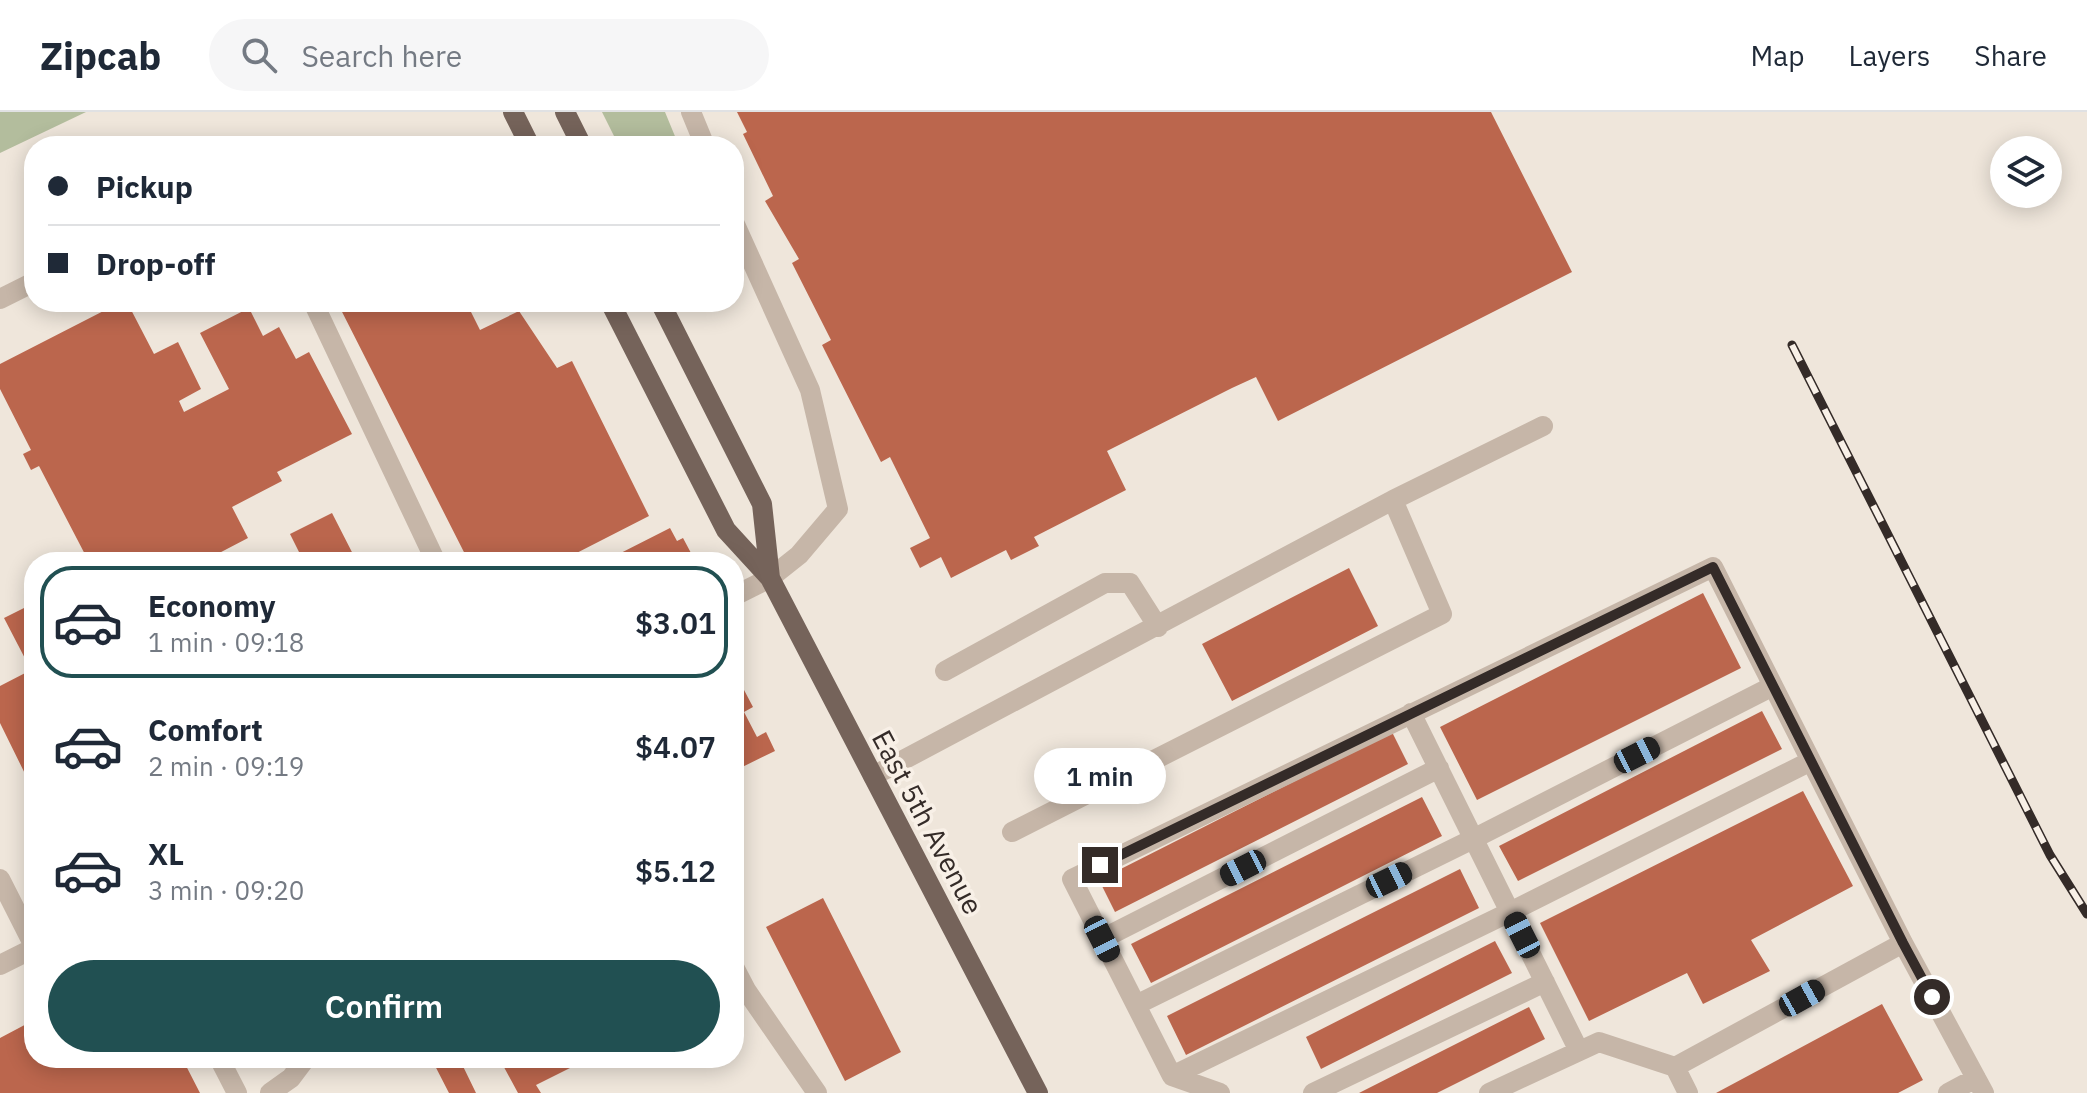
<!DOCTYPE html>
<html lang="en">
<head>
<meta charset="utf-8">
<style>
	:root { --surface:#fff; --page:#f6f6f7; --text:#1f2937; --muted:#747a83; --line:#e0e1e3; --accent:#215052 }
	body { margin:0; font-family:"IBM Plex Sans",sans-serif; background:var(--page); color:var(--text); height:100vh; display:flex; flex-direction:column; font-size:30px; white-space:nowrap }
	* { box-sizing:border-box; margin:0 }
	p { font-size:26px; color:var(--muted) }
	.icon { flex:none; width:44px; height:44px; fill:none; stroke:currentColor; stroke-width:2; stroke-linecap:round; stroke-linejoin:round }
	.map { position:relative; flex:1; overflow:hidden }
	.side { position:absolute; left:24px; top:440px; width:720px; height:516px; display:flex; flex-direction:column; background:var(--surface); border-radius:32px; box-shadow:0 4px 20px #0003 }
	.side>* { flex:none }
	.hud { position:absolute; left:24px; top:24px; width:720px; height:176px; border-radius:32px; box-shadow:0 4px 20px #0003; display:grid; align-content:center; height:176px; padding:0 24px; background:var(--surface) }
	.tools { position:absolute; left:1990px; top:24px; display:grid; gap:16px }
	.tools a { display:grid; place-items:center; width:72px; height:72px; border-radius:50%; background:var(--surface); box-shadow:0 4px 20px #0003; font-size:40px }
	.end { position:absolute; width:36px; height:36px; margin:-18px; border:10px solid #342b28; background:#fff; box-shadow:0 0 0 4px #fff }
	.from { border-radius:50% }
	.bubble { position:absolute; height:56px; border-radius:28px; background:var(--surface); box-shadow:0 4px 20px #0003; font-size:26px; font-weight:600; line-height:56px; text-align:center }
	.car { position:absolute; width:24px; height:48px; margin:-24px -12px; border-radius:10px; box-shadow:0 0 6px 2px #0007; background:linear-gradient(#222 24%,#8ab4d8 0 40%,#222 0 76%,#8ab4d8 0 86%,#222 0) }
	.hud b { display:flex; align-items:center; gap:28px; height:76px; font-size:30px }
	.hud b+b { border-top:2px solid var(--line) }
	.hud i { width:20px; height:20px; background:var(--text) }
	ul { padding:14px 0 0; list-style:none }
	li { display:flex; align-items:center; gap:24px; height:112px; margin:0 16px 12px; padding:0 8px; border:4px solid transparent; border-radius:32px }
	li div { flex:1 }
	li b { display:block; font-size:30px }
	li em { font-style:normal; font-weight:600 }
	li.on { border-color:var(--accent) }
	li>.icon { width:72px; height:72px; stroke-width:1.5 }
	.primary-button { display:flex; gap:16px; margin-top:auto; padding:16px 24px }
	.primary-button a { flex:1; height:92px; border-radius:48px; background:var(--accent); color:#fff; font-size:32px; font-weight:600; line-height:92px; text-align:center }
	header { display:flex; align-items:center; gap:48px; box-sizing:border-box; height:112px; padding:0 40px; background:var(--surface); border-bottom:2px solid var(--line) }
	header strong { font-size:38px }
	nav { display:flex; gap:44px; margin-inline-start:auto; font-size:28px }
	.search { width:560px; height:72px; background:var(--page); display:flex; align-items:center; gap:20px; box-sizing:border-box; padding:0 28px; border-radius:44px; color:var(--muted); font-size:30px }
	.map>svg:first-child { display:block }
	.green { fill:#b3bd9d }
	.building { fill:#bb664d }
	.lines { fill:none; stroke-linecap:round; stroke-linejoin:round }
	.minor { stroke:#c6b6a8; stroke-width:20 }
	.major { stroke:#75635a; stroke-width:20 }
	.rail-casing { stroke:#342b28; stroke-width:9 }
	.rail { stroke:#f8f0e7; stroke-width:6; stroke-dasharray:18; stroke-linecap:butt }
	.route { stroke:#342b28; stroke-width:10 }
	.labels { text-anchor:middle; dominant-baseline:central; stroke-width:7; stroke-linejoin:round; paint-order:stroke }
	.street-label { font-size:28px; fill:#342b28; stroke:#f8f0e7 }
</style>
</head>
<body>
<header>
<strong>Zipcab</strong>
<div class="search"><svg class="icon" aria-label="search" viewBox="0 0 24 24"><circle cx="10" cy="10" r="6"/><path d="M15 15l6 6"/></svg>Search here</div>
<nav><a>Map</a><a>Layers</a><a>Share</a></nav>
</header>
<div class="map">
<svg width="2087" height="981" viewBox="0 0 2087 981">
	<rect width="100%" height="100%" fill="#efe6db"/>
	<path class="green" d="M 0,0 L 86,0 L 0,41 Z
		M 602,0 L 665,0 L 679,34 L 619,34 Z"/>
	<path class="building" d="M 737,0 L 1491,0 L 1572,160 L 1278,309 L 1256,265 L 1232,276 L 1107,339 L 1126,378 L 1034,425 L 1039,434 L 1011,448 L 1006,438 L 951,466 L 941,445 L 920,456 L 910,436 L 930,426 L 890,345 L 881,350 L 822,233 L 831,228 L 792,151 L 799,147 L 765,89 L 773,84 L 743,22 L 747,20 Z
		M 121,190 L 127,190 L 154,242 L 178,230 L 201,277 L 179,289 L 184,300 L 229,277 L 200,221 L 249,196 L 263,224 L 279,215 L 296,247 L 309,240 L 352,322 L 277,360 L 282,369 L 232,395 L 248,426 L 202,450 L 89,450 L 39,354 L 31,358 L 23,342 L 31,338 L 0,277 L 0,252 Z
		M 337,190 L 466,190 L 480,218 L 519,199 L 557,256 L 572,249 L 649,404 L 559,450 L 469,450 Z
		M 332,401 L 357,450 L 294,450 L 302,446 L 290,422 Z
		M 670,416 L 677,429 L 683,426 L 691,441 L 683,445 L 686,450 L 603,450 Z
		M 1349,456 L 1378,514 L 1232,589 L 1202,532 Z
		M 1703,481 L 1741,556 L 1477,688 L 1440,615 Z
		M 34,491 L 34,680 L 0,611 L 0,574 L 31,558 L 4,506 Z
		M 734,559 L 753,595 L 744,600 L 757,625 L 766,620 L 775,639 L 734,659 Z
		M 1762,599 L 1782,637 L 1518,769 L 1499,734 Z
		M 1392,620 L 1408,652 L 1115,800 L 1099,768 Z
		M 1803,679 L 1853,774 L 1751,828 L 1770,859 L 1703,892 L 1687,861 L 1589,909 L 1540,811 Z
		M 1422,685 L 1442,724 L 1151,871 L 1131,832 Z
		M 1460,757 L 1479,796 L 1186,943 L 1167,904 Z
		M 823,786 L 901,940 L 845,969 L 766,815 Z
		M 1495,829 L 1512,861 L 1321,957 L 1306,925 Z
		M 1882,892 L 1923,968 L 1898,981 L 1716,981 Z
		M 1529,895 L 1545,927 L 1437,981 L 1359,981 Z
		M 34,908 L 34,946 L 182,946 L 200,981 L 0,981 L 0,926 Z
		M 431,946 L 459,946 L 476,981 L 449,981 Z
		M 499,946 L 590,946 L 536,973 L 541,981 L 518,981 Z"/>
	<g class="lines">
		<path class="minor" d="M 691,0 L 705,34
			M 734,110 L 810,278 L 838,397 L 799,443 L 770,466 L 734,484
			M 0,187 L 34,170
			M 313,190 L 436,450
			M 945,559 L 1105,471 L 1130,471 L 1158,515
			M 1411,601 L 1579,939
			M 873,664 L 1393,388 L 1543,314
			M 1012,720 L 1442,502 L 1393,388
			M 0,767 L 34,834
			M 1102,827 L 1439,656
			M 0,853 L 34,836
			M 734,855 L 746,878 L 817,981
			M 1136,893 L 1473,727 L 1773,574
			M 219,946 L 237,981
			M 1675,955 L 1903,831
			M 1172,964 L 1510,800 L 1811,649
			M 270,981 L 291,966 L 306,946
			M 1220,981 L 1172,964 L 1072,767 L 1713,455 L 1903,831 L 1984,981
			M 1313,981 L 1545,870
			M 1489,981 L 1599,930 L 1675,955 L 1688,981
			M 1948,981 L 1976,966"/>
		<path class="major" d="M 513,0 L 530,34
			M 565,0 L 582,34
			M 610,190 L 726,418 L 770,466 L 1038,981
			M 660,190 L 762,392 L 770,466"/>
		<defs>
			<path id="rail" d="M 1792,233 L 2050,743 L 2087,802"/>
		</defs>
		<use href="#rail" class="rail-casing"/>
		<use href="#rail" class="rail"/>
	</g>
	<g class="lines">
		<path class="route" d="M 1100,753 L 1713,455 L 1903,831 L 1932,885"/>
	</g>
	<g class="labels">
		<g class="street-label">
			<text transform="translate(928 710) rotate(62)">East 5th Avenue</text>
		</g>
	</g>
</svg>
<div class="tools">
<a><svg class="icon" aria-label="layers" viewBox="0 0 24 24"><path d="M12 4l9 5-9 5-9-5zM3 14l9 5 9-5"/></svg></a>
</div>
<i class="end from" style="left:1932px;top:885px"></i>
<i class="end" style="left:1100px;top:753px"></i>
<div class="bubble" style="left:1034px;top:636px;width:132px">1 min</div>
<i class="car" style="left:1637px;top:643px;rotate:63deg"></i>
<i class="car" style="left:1243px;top:756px;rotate:243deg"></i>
<i class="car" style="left:1389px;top:768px;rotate:64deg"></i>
<i class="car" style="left:1522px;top:823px;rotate:333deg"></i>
<i class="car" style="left:1102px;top:827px;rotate:153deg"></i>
<i class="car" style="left:1802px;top:886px;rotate:61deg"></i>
<div class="hud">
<b><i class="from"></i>Pickup</b>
<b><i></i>Drop-off</b>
</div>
<section class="side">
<ul>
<li class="on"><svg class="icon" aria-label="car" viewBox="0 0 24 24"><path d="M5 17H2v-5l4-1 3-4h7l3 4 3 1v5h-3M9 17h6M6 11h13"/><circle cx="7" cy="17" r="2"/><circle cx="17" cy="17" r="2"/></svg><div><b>Economy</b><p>1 min · 09:18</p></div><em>$3.01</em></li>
<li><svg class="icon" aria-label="car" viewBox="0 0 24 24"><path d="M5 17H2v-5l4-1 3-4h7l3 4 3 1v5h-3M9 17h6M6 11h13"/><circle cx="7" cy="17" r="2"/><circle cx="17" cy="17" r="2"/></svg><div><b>Comfort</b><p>2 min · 09:19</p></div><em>$4.07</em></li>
<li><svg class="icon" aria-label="car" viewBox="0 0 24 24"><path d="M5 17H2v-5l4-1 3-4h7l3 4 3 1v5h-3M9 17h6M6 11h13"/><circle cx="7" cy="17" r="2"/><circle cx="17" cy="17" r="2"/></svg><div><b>XL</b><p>3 min · 09:20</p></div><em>$5.12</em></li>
</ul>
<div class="primary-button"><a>Confirm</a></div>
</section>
</div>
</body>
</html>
